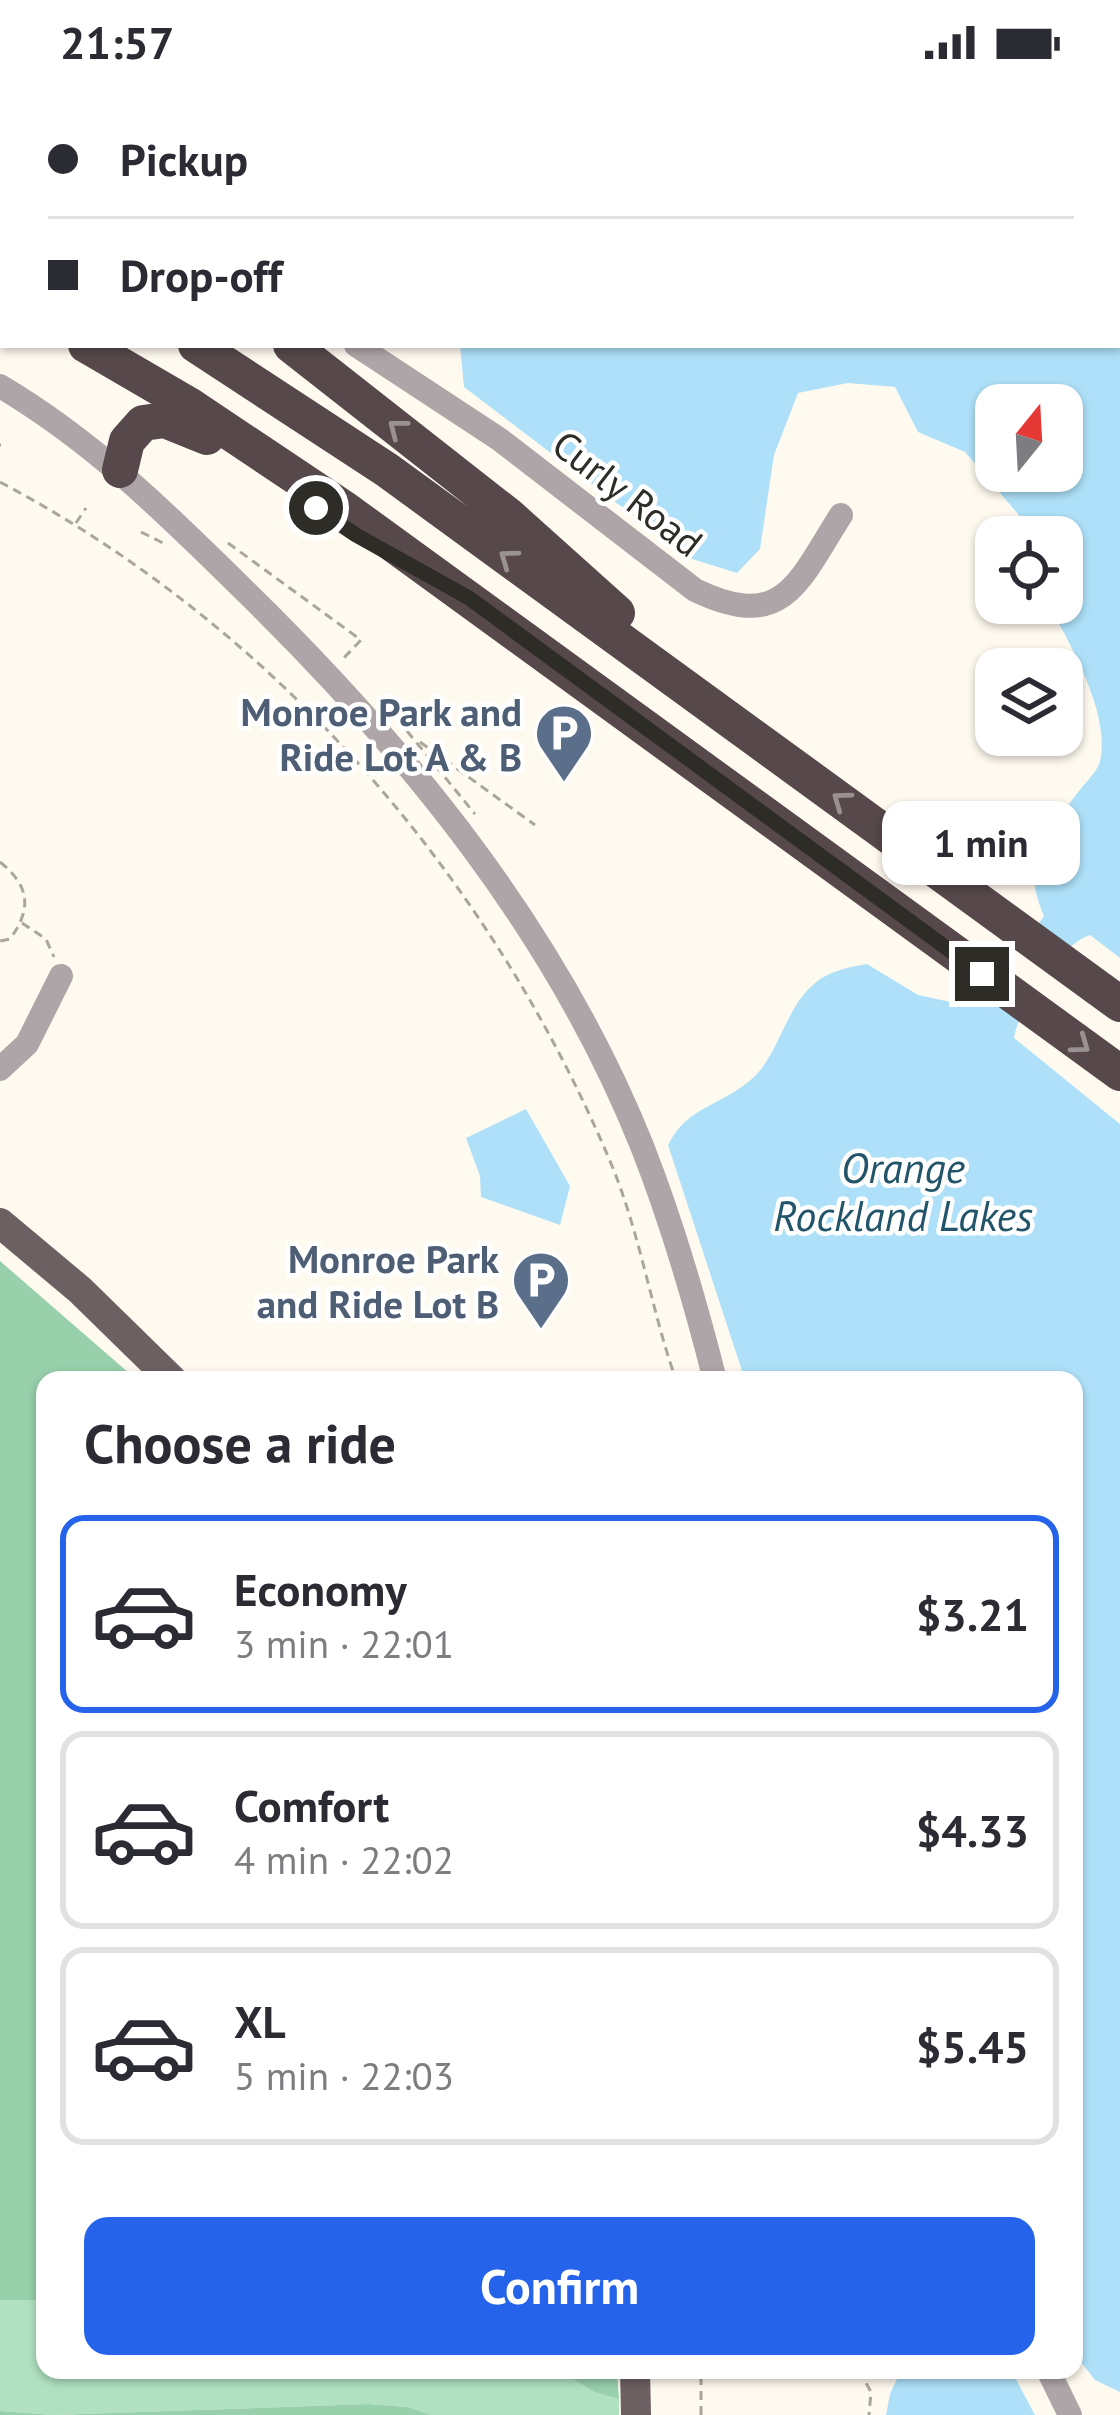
<!DOCTYPE html>
<html lang="en">
<head>
<meta charset="utf-8">
<style>
	:root { --surface:#fff; --page:#f2f2f3; --text:#2b2b33; --muted:#7c7c81; --line:#e1e1e2; --accent:#2563eb }
	body { margin:0; font-family:"PT Sans",sans-serif; background:var(--page); color:var(--text); height:100vh; display:flex; flex-direction:column; font-size:45px; white-space:nowrap }
	* { box-sizing:border-box; margin:0 }
	p { font-size:39px; color:var(--muted) }
	.icon { flex:none; width:66px; height:66px; fill:none; stroke:currentColor; stroke-width:2; stroke-linecap:round; stroke-linejoin:round }
	.map { position:relative; flex:1; overflow:hidden }
	.details { position:absolute; left:36px; top:1287px; width:1047px; height:1008px; display:flex; flex-direction:column; background:var(--surface); border-radius:24px; box-shadow:0 3px 9px #0004 }
	.details>* { flex:none }
	.guide { position:absolute; left:0px; top:0px; width:1122px; height:264px; box-shadow:0 3px 9px #0004; display:grid; align-content:center; height:264px; padding:0 48px; background:var(--surface) }
	.needle { width:78px; rotate:18deg }
	.tools { position:absolute; left:975px; top:300px; display:grid; gap:24px }
	.tools a { display:grid; place-items:center; width:108px; height:108px; border-radius:24px; background:var(--surface); box-shadow:0 3px 9px #0004; font-size:60px }
	.end { position:absolute; width:54px; height:54px; margin:-27px; border:15px solid #2e2c26; background:#fff; box-shadow:0 0 0 6px #fff }
	.from { border-radius:50% }
	.bubble { position:absolute; height:84px; border-radius:24px; background:var(--surface); box-shadow:0 3px 9px #0004; font-size:39px; font-weight:600; line-height:84px; text-align:center }
	.guide b { display:flex; align-items:center; gap:42px; height:114px; font-size:45px }
	.guide b+b { border-top:3px solid var(--line) }
	.guide i { width:30px; height:30px; background:var(--text) }
	ul { padding:0; list-style:none }
	li { display:flex; align-items:center; gap:36px; height:198px; margin:0 24px 18px; padding:0 24px; border:6px solid var(--line); border-radius:24px }
	li div { flex:1 }
	li b { display:block; font-size:45px }
	li em { font-style:normal; font-weight:600 }
	li.on { border-color:var(--accent) }
	li>.icon { width:108px; height:108px; stroke-width:1.5 }
	h2 { padding:0 48px; font-size:54px; line-height:144px }
	.primary-button { display:flex; gap:24px; margin-top:auto; padding:24px 48px }
	.primary-button a { flex:1; height:138px; border-radius:24px; background:var(--accent); color:#fff; font-size:48px; font-weight:600; line-height:138px; text-align:center }
	.status { display:flex; justify-content:space-between; align-items:center; height:84px; padding:0 60px; background:var(--surface); direction:ltr }
	.status svg { height:33px; fill:currentColor }
	.map>svg:first-child { display:block }
	.green { fill:#b0e1c1 }
	.forest { fill:#98d0ac }
	.water { fill:#aee1f9; fill-rule:evenodd }
	.pier { fill:#fffaef }
	.lines { fill:none; stroke-linecap:round; stroke-linejoin:round }
	.path { stroke:#aaa69d; stroke-width:3; stroke-dasharray:9 6; stroke-linecap:butt }
	.minor { stroke:#ada5a7; stroke-width:24 }
	.major { stroke:#6d6062; stroke-width:30 }
	.highway { stroke:#56484b; stroke-width:36 }
	.oneway { stroke:#9a9193 }
	.route { stroke:#2e2c26; stroke-width:15 }
	.labels { text-anchor:middle; dominant-baseline:central; stroke-width:9; stroke-linejoin:round; paint-order:stroke }
	.street-label { font-size:39px; fill:#2e2c26; stroke:#fff }
	.service-label { font-size:39px; font-weight:bold; fill:#4e5e75; stroke:#fff; text-anchor:end }
	.water-label { font-size:42px; font-style:italic; fill:#22556a; stroke:#fff }
</style>
</head>
<body>
<div class="status"><b>21:57</b><svg viewBox="0 0 49 12"><path d="M0 12V9h3v3zM5 12V6h3v6zM10 12V3h3v9zM15 12V0h3v12zM26 1h20v11H26zM47 4h2v5h-2z"/></svg></div>
<div class="map">
<svg width="1120" height="2331" viewBox="0 0 1120 2331">
	<rect width="100%" height="100%" fill="#fffaef"/>
	<path class="green" d="M 0,2216 L 45,2216 L 45,2286 L 558,2286 L 594,2308 L 619,2315 L 619,2331 L 431,2331 L 408,2323 L 368,2320 L 54,2331 L 0,2327 Z"/>
	<path class="forest" d="M 0,1177 L 137,1296 L 45,1296 L 45,2216 L 0,2216 Z
		M 558,2286 L 617,2286 L 619,2315 L 594,2308 Z
		M 368,2320 L 408,2323 L 431,2331 L 0,2331 L 0,2327 L 54,2331 Z"/>
	<path class="water" d="M 189,0 L 1120,0 L 1120,874 L 1090,851 C 1059,861 1019,923 1014,954 L 1120,1040 L 1120,2308 L 1095,2296 L 1074,2269 L 1074,1296 L 745,1296 L 668,1061 C 688,1021 723,1022 754,993 C 780,967 786,923 815,899 C 829,887 849,883 867,880 L 918,911 L 965,921 L 986,915 L 1044,832 C 1019,775 1045,751 1079,707 C 1085,699 1098,687 1100,677 C 1111,631 1070,558 1047,519 L 1062,519 L 1062,453 L 1025,453 L 1024,437 L 965,368 L 918,348 L 895,303 L 848,299 L 798,309 L 774,371 L 760,465 L 737,489 L 689,474 L 464,303 L 460,261 L 1119,261 L 1119,3 L 188,3 ZM 996,321 L 1062,321 L 1062,387 L 996,387 Z
		M 526,1025 L 570,1102 L 560,1141 L 481,1113 L 480,1092 L 466,1054 Z
		M 901,2286 L 1011,2286 L 1035,2331 L 886,2331 L 890,2310 Z"/>
	<path class="pier" d="M 1019,861 L 1074,865 L 1023,940 L 999,888 Z"/>
	<g class="lines">
		<path class="path" d="M 0,361 L 1,361
			M 0,398 C 277,545 489,791 610,1077 C 640,1148 651,1225 676,1296
			M 76,439 L 86,424
			M 141,448 L 165,460
			M 228,459 L 361,556 L 341,577
			M 407,647 L 475,730
			M 420,658 L 535,741
			M 0,778 C 30,802 32,825 10,855 L 0,857
			M 22,839 L 46,855 L 54,873
			M 859,2286 L 871,2308 L 869,2331
			M 701,2331 L 701,2286"/>
		<path class="minor" d="M 133,3 L 134,0
			M 356,261 L 499,355 L 695,506 C 784,549 798,498 841,431
			M 0,302 C 93,357 167,430 243,505 C 407,665 556,847 642,1062 C 672,1138 695,1217 715,1296
			M 0,985 L 27,960 L 61,892
			M 1048,2286 L 1070,2331"/>
		<path class="major" d="M 0,1139 L 80,1206 L 172,1296
			M 635,2286 L 636,2331"/>
		<path class="highway" d="M 0,152 L 3,153
			M 0,214 L 3,216
			M 86,261 L 189,321 L 346,426 L 1120,989
			M 196,261 L 387,386 L 1120,920
			M 291,261 L 509,432 L 617,529
			M 120,386 L 127,357 L 143,339 L 165,336 L 207,353"/>
	</g>
	<defs><path id="oneway-chevron" d="M-2-3.5L2.5 0L-2 3.5" fill="none" stroke-width="1.6" stroke-linecap="round" stroke-linejoin="round" transform="scale(3)"/></defs>
	<g class="oneway">
		<use href="#oneway-chevron" transform="translate(397 344) rotate(-142)"/>
		<use href="#oneway-chevron" transform="translate(508 474) rotate(-144)"/>
		<use href="#oneway-chevron" transform="translate(841 716) rotate(-144)"/>
		<use href="#oneway-chevron" transform="translate(1081 961) rotate(36)"/>
	</g>
	<g class="lines">
		<path class="route" d="M 316,424 L 356,451 L 469,514 L 982,890"/>
	</g>
	<defs>
		<symbol id="parking-pin" viewBox="-11 -11 22 30"><path d="M0 17L-7.5 6A9.5 9.5 0 1 1 7.5 6Z" fill="#5c6f8a" stroke="#fff"/><path d="M-3.5-5.5H1a3.5 3.5 0 0 1 0 7H-1V5.5H-3.5ZM-1-3.4V-.6H.8a1.4 1.4 0 0 0 0-2.8Z" fill="#fff"/></symbol>
	</defs>
	<g fill-rule="evenodd">
		<use href="#parking-pin" x="531" y="616" width="66" height="90"/>
		<use href="#parking-pin" x="508" y="1163" width="66" height="90"/>
	</g>
	<g class="labels">
		<g class="street-label">
			<text transform="translate(628 409) rotate(38)">Curly Road</text>
		</g>
		<g class="service-label">
			<text x="522" y="627">Monroe Park and<tspan x="522" dy="45">Ride Lot A &amp; B</tspan></text>
			<text x="499" y="1174">Monroe Park<tspan x="499" dy="45">and Ride Lot B</tspan></text>
		</g>
		<g class="water-label">
			<text x="903" y="1083">Orange<tspan x="903" dy="48">Rockland Lakes</tspan></text>
		</g>
	</g>
</svg>
<div class="tools">
<a><svg class="needle" viewBox="-14 -14 28 28"><path d="M0-13l5 13h-10z" fill="#e53935"/><path d="M0 13l5-13h-10z" fill="#7c7c81"/></svg></a>
<a><svg class="icon" aria-label="locate" viewBox="0 0 24 24"><circle cx="12" cy="12" r="6"/><path d="M12 2v4M12 18v4M2 12h4M18 12h4"/></svg></a>
<a><svg class="icon" aria-label="layers" viewBox="0 0 24 24"><path d="M12 4l9 5-9 5-9-5zM3 14l9 5 9-5"/></svg></a>
</div>
<i class="end from" style="left:316px;top:424px"></i>
<i class="end" style="left:982px;top:890px"></i>
<div class="bubble" style="left:882px;top:717px;width:198px">1 min</div>
<div class="guide">
<b><i class="from"></i>Pickup</b>
<b><i></i>Drop-off</b>
</div>
<section class="details">
<h2>Choose a ride</h2>
<ul>
<li class="on"><svg class="icon" aria-label="car" viewBox="0 0 24 24"><path d="M5 17H2v-5l4-1 3-4h7l3 4 3 1v5h-3M9 17h6M6 11h13"/><circle cx="7" cy="17" r="2"/><circle cx="17" cy="17" r="2"/></svg><div><b>Economy</b><p>3 min · 22:01</p></div><em>$3.21</em></li>
<li><svg class="icon" aria-label="car" viewBox="0 0 24 24"><path d="M5 17H2v-5l4-1 3-4h7l3 4 3 1v5h-3M9 17h6M6 11h13"/><circle cx="7" cy="17" r="2"/><circle cx="17" cy="17" r="2"/></svg><div><b>Comfort</b><p>4 min · 22:02</p></div><em>$4.33</em></li>
<li><svg class="icon" aria-label="car" viewBox="0 0 24 24"><path d="M5 17H2v-5l4-1 3-4h7l3 4 3 1v5h-3M9 17h6M6 11h13"/><circle cx="7" cy="17" r="2"/><circle cx="17" cy="17" r="2"/></svg><div><b>XL</b><p>5 min · 22:03</p></div><em>$5.45</em></li>
</ul>
<div class="primary-button"><a>Confirm</a></div>
</section>
</div>
</body>
</html>
